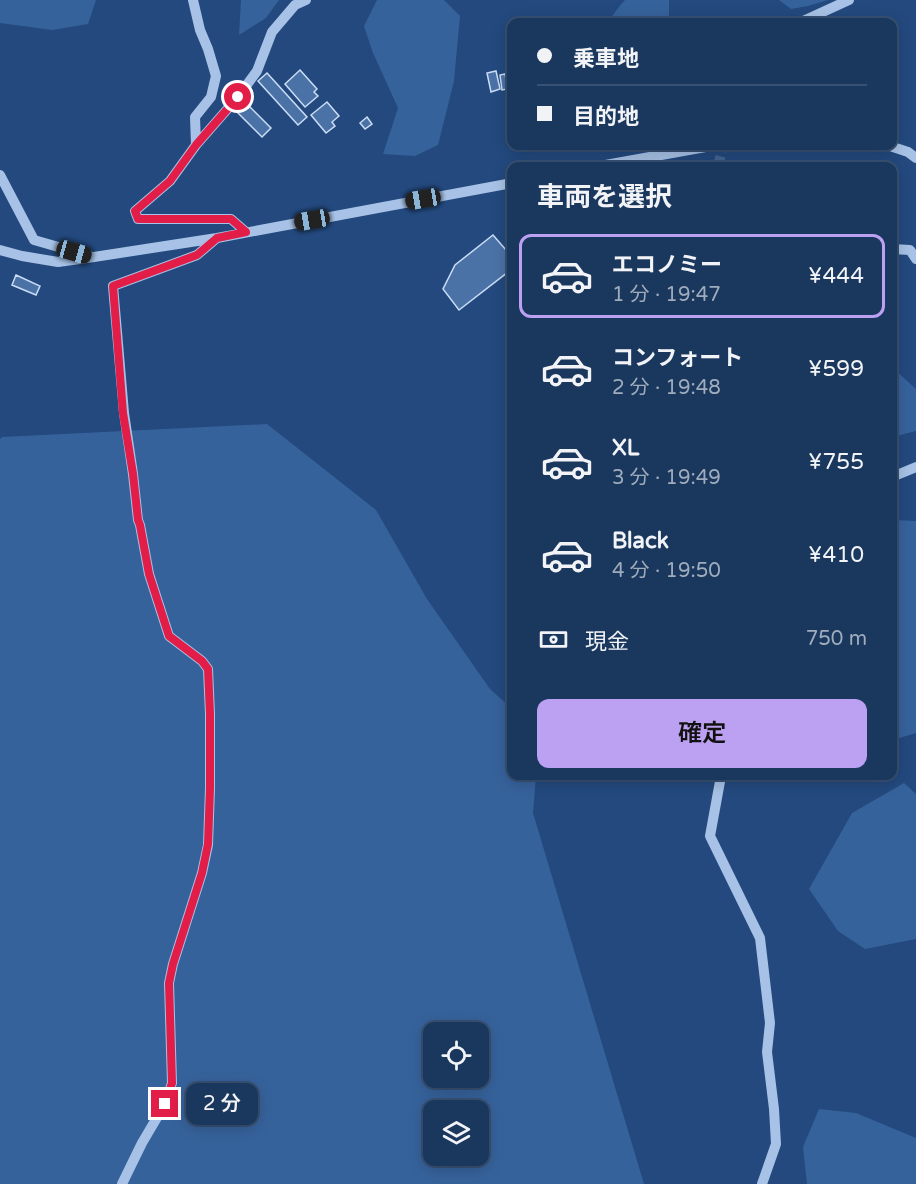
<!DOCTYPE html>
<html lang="ja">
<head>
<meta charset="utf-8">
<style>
	:root { --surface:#1a375e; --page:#274267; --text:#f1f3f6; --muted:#9facbc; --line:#385173; --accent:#bca0f2 }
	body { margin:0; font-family:"Varela Round","Noto Sans JP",sans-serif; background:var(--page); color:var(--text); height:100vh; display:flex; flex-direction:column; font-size:22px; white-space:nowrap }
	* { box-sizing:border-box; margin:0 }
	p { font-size:20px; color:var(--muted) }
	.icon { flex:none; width:33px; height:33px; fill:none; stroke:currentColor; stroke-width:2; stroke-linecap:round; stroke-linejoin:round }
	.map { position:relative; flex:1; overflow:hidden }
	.details { position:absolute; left:507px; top:162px; width:390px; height:618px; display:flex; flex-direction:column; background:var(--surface); border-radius:12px; box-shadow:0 3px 15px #0003,0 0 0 2px var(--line) }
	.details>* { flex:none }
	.top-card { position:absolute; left:507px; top:18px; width:390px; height:132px; border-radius:12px; box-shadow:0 3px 15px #0003,0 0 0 2px var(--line); display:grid; align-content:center; height:132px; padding:0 30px; background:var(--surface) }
	.buttons { position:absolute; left:423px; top:1022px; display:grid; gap:12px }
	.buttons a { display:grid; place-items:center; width:66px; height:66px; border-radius:12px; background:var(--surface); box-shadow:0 3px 15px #0003,0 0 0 2px var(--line); font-size:30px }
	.end { position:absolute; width:27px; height:27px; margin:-14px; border:8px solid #e11d48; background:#fff; box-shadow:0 0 0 3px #fff }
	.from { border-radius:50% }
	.bubble { position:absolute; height:42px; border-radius:12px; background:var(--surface); box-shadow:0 3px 15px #0003,0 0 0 2px var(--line); font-size:20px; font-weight:600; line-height:42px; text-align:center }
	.car { position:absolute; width:18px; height:36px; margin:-18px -9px; border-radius:8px; box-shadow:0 0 4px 2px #0007; background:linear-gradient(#222 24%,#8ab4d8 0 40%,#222 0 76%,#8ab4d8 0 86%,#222 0) }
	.top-card b { display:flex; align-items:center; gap:21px; height:57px; font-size:22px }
	.top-card b+b { border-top:2px solid var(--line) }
	.top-card i { width:15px; height:15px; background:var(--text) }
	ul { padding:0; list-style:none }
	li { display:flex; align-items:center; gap:18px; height:84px; margin:0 12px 9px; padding:0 18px; border:3px solid transparent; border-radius:12px }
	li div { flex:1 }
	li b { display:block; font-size:22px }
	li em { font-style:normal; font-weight:600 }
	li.current { border-color:var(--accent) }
	li>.icon { width:54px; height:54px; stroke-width:1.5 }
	h2 { padding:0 30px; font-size:27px; line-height:72px }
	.pay { display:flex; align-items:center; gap:15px; height:66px; padding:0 30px; font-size:22px }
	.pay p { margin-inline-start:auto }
	.button { display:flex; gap:12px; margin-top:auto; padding:12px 30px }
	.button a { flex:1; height:69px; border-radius:12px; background:var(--accent); color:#111; font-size:24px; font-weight:600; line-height:69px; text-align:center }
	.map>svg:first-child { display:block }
	.green { fill:#36629b; fill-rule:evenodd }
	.building { fill:#4b72a7; stroke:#caddf5; stroke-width:1.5 }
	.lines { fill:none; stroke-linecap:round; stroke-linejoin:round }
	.minor-tunnel { stroke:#446491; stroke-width:10; stroke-dasharray:10 5; stroke-linecap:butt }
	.minor { stroke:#a7c2e6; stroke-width:10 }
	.route { stroke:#e11d48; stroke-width:8 }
</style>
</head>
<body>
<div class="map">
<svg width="916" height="1184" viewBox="0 0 916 1184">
	<rect width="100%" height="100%" fill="#23497e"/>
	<path class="green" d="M 0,0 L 96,0 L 88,24 L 52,30 L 0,23 Z
		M 241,0 L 279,0 L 266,18 L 239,35 Z
		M 377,0 L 444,0 L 460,16 L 454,81 L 438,145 L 415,156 L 383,154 L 398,108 L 373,53 L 364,26 Z
		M 625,0 L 669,0 L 669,21 L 668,22 L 608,22 L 618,8 Z
		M 779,0 L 828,0 L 808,6 L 791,9 Z
		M 893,368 L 916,389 L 916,431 L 893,437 Z
		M 267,424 L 376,510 L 427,599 L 490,689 L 511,708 L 512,776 L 536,776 L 533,813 L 644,1184 L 0,1184 L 0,439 L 2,437 ZM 434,1032 L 478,1032 L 478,1077 L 434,1077 ZM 434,1110 L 478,1110 L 478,1155 L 434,1155 Z
		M 893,520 L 916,521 L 916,733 L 893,740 Z
		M 904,783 L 916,794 L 916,939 L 865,949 L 838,931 L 809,889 L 852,813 Z
		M 819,1109 L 856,1113 L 916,1138 L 916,1184 L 807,1184 L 803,1147 Z"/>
	<path class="building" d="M 300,70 L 317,89 L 314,92 L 318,96 L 305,107 L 285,84 Z
		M 496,71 L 500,89 L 491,92 L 487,73 Z
		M 267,73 L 307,117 L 298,125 L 258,81 Z
		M 505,74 L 508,89 L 502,90 L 500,75 Z
		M 245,102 L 271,128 L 262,137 L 236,111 Z
		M 327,102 L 339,116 L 332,122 L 335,126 L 326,133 L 311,115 Z
		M 367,117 L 372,124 L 365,129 L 360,123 Z
		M 493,235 L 512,257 L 512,269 L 459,310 L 443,289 L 455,265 Z
		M 16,275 L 40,286 L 36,295 L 12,285 Z"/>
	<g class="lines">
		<path class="minor-tunnel" d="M 718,166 L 723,146"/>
		<path class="minor" d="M 193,0 L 200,30 L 208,49 L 216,76 L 211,97 L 195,117 L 196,145
			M 801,22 L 849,0
			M 890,146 L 908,152 L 916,158
			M 600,166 L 711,146
			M 0,175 L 34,240 L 90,256
			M 246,232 L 231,219 L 138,219 L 135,211 L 170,181 L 196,145 L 238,97 L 257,71 L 272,32 L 295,5 L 306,0
			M 892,249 L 910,250 L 916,259
			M 0,250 L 22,256 L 58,262 L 94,257 L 217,238 L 512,183
			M 892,477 L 916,467
			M 511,613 L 512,615
			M 721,776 L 710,836 L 760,938 L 770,1023 L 767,1052 L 774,1109 L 776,1144 L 762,1184
			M 122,1184 L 142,1143 L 165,1104 L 172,1083 L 169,983 L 173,964 L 202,873 L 208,845 L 210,788 L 210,714 L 208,669 L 202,661 L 169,636 L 149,574 L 140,525 L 138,520 L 133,474 L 124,413 L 113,286 L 197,255 L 217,238"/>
	</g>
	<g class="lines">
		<path class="route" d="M 165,1104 L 172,1083 L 169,983 L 173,964 L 202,873 L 208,844 L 210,788 L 210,714 L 208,669 L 202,661 L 169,636 L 149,574 L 140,525 L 138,520 L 133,474 L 123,413 L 113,286 L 197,255 L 217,238 L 246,232 L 231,219 L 138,219 L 135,211 L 170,181 L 196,145 L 238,97"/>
	</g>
</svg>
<div class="buttons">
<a><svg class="icon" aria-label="locate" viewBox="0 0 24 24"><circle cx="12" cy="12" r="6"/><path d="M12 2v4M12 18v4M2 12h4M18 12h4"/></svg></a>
<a><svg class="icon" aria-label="layers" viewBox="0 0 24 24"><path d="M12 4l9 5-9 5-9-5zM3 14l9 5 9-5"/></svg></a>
</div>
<i class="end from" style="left:238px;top:97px"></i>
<i class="end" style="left:165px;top:1104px"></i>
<div class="bubble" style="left:186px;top:1083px;width:72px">2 分</div>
<i class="car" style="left:423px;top:199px;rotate:260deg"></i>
<i class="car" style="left:312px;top:220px;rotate:260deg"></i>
<i class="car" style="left:74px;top:252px;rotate:106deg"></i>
<div class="top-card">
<b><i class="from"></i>乗車地</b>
<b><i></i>目的地</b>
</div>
<section class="details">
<h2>車両を選択</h2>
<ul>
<li class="current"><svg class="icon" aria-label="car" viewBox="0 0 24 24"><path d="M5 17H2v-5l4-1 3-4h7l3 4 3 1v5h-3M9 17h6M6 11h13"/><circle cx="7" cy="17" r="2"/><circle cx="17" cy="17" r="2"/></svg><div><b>エコノミー</b><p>1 分 · 19:47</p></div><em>¥444</em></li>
<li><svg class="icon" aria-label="car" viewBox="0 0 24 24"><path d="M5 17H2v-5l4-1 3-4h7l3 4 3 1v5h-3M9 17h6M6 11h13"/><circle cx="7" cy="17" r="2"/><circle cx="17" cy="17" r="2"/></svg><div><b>コンフォート</b><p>2 分 · 19:48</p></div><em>¥599</em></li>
<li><svg class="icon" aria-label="car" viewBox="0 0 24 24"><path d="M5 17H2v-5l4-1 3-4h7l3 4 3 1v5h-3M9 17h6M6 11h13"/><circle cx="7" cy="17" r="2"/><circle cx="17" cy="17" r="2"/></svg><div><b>XL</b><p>3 分 · 19:49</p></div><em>¥755</em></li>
<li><svg class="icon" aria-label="car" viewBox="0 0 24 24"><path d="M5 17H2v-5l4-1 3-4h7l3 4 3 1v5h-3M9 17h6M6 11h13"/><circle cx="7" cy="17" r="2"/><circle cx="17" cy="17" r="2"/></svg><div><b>Black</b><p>4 分 · 19:50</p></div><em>¥410</em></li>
</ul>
<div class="pay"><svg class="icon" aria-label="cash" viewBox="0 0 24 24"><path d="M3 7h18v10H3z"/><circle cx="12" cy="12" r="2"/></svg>現金<p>750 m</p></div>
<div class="button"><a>確定</a></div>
</section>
</div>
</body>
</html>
